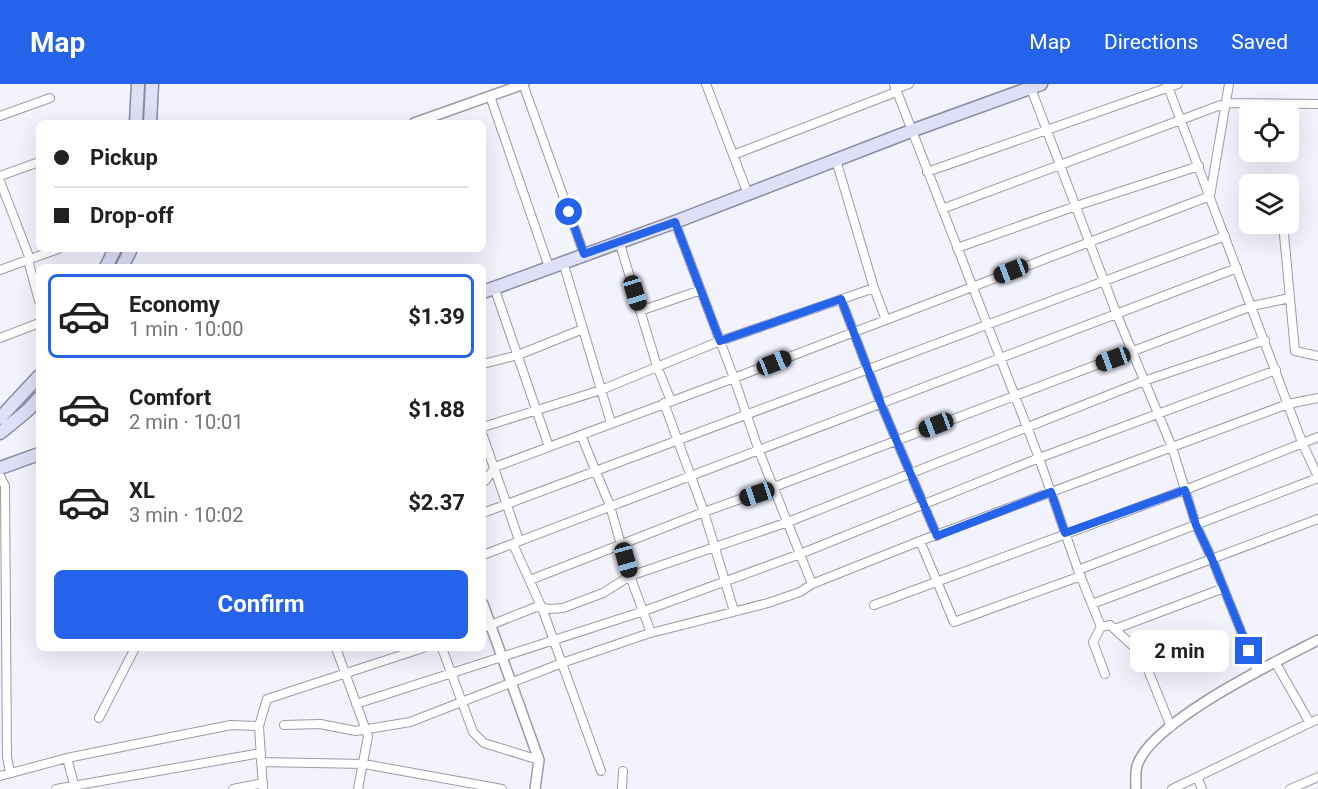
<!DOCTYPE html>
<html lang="en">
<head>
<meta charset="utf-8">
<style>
	:root { --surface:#fff; --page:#f2f2f2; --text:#202124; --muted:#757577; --line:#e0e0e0; --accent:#2563eb }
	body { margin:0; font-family:Roboto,sans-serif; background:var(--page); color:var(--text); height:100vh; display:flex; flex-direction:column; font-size:22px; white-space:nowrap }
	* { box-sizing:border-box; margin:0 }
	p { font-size:20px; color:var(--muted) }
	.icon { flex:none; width:33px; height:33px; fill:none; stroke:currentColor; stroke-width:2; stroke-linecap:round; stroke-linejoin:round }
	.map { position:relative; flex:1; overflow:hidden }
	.panel { position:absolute; left:36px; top:180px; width:450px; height:387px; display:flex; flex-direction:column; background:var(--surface); border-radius:9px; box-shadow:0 6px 24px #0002 }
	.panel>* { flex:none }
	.hud { position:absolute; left:36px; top:36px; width:450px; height:132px; border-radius:9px; box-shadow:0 6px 24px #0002; display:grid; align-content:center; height:132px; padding:0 18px; background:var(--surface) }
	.fabs { position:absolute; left:1239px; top:18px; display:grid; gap:12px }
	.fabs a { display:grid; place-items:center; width:60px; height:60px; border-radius:9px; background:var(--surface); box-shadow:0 6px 24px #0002; font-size:30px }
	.end { position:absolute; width:27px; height:27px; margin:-14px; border:8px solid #2563eb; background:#fff; box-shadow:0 0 0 3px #fff }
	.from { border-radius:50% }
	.bubble { position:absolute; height:42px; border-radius:9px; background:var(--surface); box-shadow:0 6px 24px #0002; font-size:20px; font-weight:700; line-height:42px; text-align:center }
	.car { position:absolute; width:18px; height:36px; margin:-18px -9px; border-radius:8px; box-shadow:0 0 4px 2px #0007; background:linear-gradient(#222 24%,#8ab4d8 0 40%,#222 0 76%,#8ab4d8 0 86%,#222 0) }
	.hud b { display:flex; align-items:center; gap:21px; height:57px; font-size:22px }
	.hud b+b { border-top:2px solid var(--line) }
	.hud i { width:15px; height:15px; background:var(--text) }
	ul { padding:10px 0 0; list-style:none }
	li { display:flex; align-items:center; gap:18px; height:84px; margin:0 12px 9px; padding:0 6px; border:3px solid transparent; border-radius:9px }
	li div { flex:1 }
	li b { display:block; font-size:22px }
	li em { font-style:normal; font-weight:700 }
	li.current { border-color:var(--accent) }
	li>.icon { width:54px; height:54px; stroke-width:1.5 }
	.action { display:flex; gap:12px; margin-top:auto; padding:12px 18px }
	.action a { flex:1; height:69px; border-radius:9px; background:var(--accent); color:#fff; font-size:24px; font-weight:700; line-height:69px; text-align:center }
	header { display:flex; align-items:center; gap:36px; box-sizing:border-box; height:84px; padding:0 30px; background:var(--accent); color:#fff }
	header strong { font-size:28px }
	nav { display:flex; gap:33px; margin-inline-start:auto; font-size:21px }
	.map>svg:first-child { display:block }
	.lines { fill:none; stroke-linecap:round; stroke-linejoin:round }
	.minor-casing { stroke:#9b9bab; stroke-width:10 }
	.tertiary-casing { stroke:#9b9bab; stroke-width:12 }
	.primary-casing { stroke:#8a8aa6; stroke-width:15 }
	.minor { stroke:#fff; stroke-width:8 }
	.tertiary { stroke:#fff; stroke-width:9 }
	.primary { stroke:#dfdff7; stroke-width:12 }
	.route { stroke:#2563eb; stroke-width:8 }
</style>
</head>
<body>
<header>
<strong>Map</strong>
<nav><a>Map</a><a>Directions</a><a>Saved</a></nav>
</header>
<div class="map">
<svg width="1318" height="705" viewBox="0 0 1318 705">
	<rect width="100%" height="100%" fill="#f2f3fd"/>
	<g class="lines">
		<defs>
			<path id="minor" d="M 523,0 L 584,170
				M 706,0 L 748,110
				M 894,0 L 1039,374 L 1078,486 L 1101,543 L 1110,541 L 1134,563 L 1148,586 L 1171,643
				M 1167,0 L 1302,358 L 1318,393
				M 1030,2 L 1117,231 L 1172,363 L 1196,441 L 1212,475 L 1257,587
				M 895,5 L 909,0
				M 490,12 L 549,183
				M 0,32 L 50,14
				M 733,71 L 896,8
				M 836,76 L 874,204 L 886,236
				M 927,88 L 1178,0
				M 0,92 L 39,78
				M 0,97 L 30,175
				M 942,125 L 1226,19 L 1318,20
				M 675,138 L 734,294 L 759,367 L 812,500 L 920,457 L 1172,363 L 1288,320 L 1318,314
				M 1283,140 L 1295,267 L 1318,272
				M 619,157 L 657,282 L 671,317
				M 957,164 L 1076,122 L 1199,82
				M 28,176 L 39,217
				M 563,178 L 611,339
				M 0,186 L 58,165
				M 494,203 L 549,363
				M 841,215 L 881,320 L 937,452
				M 640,227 L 701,206
				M 0,254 L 39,239
				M 483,280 L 518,271 L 583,245
				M 664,319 L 704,428 L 734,527
				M 483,343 L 601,306 L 720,257 L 874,204
				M 581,351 L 610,422 L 630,492 L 788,438 L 1144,297 L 1265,256
				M 483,352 L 519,456
				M 0,392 L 5,402 L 7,673 L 10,689
				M 483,398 L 486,396 L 495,383 L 734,294 L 1210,112 L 1229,0
				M 483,429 L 1225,152
				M 920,457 L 954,538 L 1081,492
				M 513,460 L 542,524 L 601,687
				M 483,471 L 1237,184
				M 1078,486 L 1318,394
				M 530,496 L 704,428 L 774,403 L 1252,222 L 1290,214
				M 1092,520 L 1318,435
				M 874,521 L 1185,406 L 1318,353
				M 1101,543 L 1093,558 L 1105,590
				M 483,544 L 536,523 L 550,525 L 563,524 L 603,509 L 630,492 L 651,549
				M 1115,545 L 1224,504
				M 336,564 L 368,652 L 358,705
				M 442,564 L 473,648 L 484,659 L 539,676
				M 1275,578 L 1310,639
				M 356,620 L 644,527 L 800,470 L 1039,374 L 1276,286
				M 99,634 L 135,564
				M 284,641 L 320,640 L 356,647 L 410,638 L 562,579 L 647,550 L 768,519 L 800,508 L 812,500
				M 67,674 L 75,704
				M 261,678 L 364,680 L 502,705
				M 0,692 L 67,674 L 231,641 L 259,642
				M 1197,693 L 1202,705
				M 56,705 L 261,669
				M 233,705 L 263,699
				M 263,705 L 259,642 L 267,615 L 423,564
				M 622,705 L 623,687
				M 1172,705 L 1318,635
				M 1290,705 L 1318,693"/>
			<path id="tertiary" d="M 414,39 L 524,0
				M 483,520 L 539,676 L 535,705
				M 1136,705 C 1136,698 1135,689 1137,682 C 1150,638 1277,577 1318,556"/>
			<path id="primary" d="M 136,39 L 138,0
				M 150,39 L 152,0
				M 106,183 L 115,165
				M 122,183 L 131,165
				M 483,208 L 675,138 L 911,47 L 1041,0
				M 0,334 L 39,292
				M 0,349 L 27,327 L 39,314
				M 0,384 L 39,370"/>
		</defs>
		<use href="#minor" class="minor-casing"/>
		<use href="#tertiary" class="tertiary-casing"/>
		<use href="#primary" class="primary-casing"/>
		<use href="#minor" class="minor"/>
		<use href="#tertiary" class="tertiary"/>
		<use href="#primary" class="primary"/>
	</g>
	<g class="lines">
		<path class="route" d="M 569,128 L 584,170 L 675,138 L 720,257 L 841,215 L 881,320 L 937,452 L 1051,408 L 1065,449 L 1185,406 L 1196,441 L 1212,475 L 1249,567"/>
	</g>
</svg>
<div class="fabs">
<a><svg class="icon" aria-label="locate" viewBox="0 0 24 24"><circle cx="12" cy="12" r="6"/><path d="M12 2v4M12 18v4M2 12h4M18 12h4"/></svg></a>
<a><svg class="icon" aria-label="layers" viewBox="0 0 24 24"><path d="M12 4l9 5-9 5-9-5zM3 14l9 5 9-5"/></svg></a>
</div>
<i class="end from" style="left:569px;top:128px"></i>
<i class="end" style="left:1249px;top:567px"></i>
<div class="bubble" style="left:1130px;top:546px;width:99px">2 min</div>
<i class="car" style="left:1011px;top:187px;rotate:249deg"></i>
<i class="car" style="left:635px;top:209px;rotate:163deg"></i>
<i class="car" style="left:1113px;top:275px;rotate:250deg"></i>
<i class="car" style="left:774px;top:279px;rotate:68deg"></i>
<i class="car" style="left:936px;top:341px;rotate:249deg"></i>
<i class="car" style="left:757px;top:410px;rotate:251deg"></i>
<i class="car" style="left:626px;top:476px;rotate:164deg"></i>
<div class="hud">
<b><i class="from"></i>Pickup</b>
<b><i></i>Drop-off</b>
</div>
<section class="panel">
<ul>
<li class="current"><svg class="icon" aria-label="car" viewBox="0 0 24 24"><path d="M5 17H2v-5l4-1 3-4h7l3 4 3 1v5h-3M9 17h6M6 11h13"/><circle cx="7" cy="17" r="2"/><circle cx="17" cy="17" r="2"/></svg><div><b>Economy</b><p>1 min · 10:00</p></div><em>$1.39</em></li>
<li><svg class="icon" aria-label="car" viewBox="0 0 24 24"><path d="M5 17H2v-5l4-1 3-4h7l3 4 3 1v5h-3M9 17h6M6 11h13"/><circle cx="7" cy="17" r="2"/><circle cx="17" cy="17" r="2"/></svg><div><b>Comfort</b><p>2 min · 10:01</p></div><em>$1.88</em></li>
<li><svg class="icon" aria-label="car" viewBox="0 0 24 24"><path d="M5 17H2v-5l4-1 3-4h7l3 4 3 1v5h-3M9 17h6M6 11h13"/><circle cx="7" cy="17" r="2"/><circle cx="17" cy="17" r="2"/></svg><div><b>XL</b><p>3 min · 10:02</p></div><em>$2.37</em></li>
</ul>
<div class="action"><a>Confirm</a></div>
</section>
</div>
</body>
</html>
